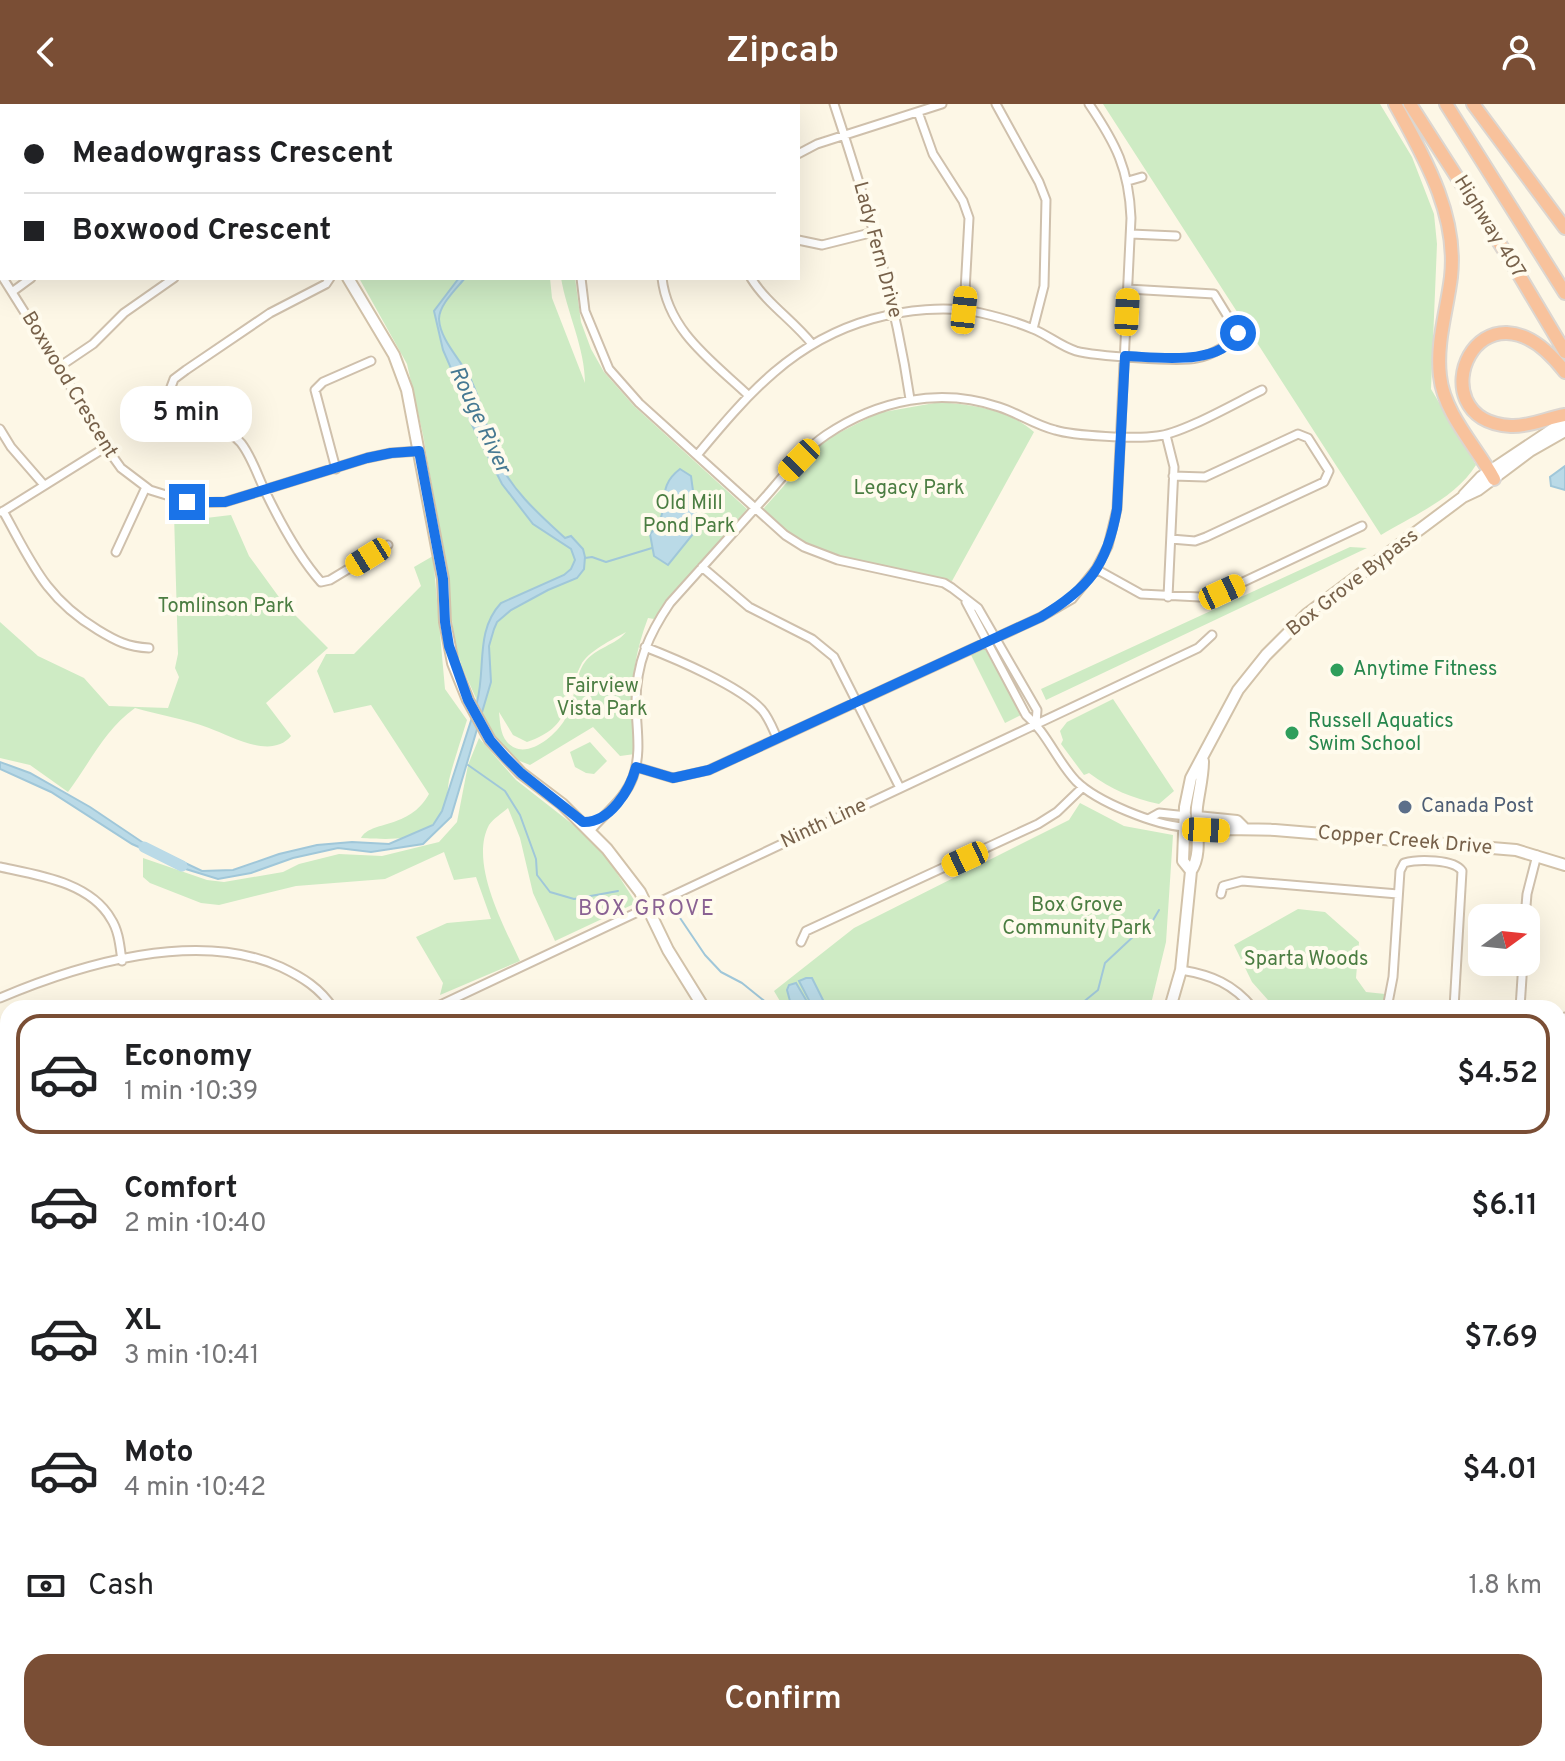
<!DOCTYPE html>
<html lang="en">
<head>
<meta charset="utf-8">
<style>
	:root { --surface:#fff; --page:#f6f6f6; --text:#202124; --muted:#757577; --line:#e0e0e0; --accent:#7a4e35 }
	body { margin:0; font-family:Overpass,sans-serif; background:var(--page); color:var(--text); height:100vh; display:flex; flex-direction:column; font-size:30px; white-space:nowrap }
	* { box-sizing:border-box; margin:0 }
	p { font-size:26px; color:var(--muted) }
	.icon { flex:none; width:44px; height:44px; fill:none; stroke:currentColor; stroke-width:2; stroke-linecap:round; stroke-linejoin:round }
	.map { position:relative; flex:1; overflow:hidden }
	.sheet { position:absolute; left:0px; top:896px; width:1566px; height:762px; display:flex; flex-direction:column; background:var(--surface); border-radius:24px 24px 0 0; box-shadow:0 8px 32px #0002 }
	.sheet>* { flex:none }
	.hud { position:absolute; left:0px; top:0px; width:800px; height:176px; box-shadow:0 8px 32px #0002; display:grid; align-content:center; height:176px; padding:0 24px; background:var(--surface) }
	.needle { width:52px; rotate:75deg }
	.controls { position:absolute; left:1468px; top:800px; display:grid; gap:16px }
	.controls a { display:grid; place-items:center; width:72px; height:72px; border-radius:16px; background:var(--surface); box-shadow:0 8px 32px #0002; font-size:40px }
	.end { position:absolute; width:36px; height:36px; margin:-18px; border:10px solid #1a73e8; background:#fff; box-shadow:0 0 0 4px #fff }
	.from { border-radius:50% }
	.bubble { position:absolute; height:56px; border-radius:24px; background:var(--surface); box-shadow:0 8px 32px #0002; font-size:26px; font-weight:600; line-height:56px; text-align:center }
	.car { position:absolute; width:24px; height:48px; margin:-24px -12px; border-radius:10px; box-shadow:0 0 6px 2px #0007; background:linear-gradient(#f5c518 24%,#345 0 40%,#f5c518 0 76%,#345 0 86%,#f5c518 0) }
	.hud b { display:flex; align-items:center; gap:28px; height:76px; font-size:30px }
	.hud b+b { border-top:2px solid var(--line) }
	.hud i { width:20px; height:20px; background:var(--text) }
	ul { padding:14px 0 0; list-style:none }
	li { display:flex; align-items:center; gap:24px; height:120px; margin:0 16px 12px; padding:0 8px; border:4px solid transparent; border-radius:24px }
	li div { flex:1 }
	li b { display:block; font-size:30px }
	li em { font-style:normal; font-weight:600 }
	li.on { border-color:var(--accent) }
	li>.icon { width:72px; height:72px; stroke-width:1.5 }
	.pay { display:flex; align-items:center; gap:20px; height:88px; padding:0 24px; font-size:30px }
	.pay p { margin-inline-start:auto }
	.button { display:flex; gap:16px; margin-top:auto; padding:16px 24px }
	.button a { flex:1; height:92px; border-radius:24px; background:var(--accent); color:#fff; font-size:32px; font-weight:600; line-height:92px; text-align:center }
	header { display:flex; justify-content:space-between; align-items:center; height:104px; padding:0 24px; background:var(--accent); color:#fff; font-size:36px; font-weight:600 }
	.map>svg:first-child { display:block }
	.green { fill:#ceebc4; fill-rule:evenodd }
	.water { fill:#badae7; stroke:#a0c7d9; stroke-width:2 }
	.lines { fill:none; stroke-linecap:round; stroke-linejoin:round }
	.stream { stroke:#a0c7d9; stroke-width:2 }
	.river { stroke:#badae7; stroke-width:11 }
	.street-casing { stroke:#cfc0ac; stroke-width:11 }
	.secondary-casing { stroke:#d2c2a9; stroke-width:14 }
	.highway-casing { stroke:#dcd6d0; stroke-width:16 }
	.street { stroke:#fff; stroke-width:7 }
	.secondary { stroke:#fff; stroke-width:10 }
	.highway { stroke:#f8c29c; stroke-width:12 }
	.rail { stroke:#bca4c7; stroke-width:2; stroke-dasharray:12 8; stroke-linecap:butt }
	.route { stroke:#1a73e8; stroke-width:10 }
	.leisure-dot { fill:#2e9e5b; stroke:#fffbed; stroke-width:3 }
	.service-dot { fill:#5c6f8a; stroke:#fffbed; stroke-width:3 }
	.labels { text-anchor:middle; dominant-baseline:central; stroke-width:8; stroke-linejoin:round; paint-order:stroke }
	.street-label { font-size:20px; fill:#77614a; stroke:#fffbed }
	.park-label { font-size:20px; fill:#4b7d42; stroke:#fffbed }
	.leisure-label { font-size:20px; fill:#27864d; stroke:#fffbed; text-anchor:start }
	.service-label { font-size:20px; fill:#4e5e75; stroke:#fffbed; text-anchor:start }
	.water-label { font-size:22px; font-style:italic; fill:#467992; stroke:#fffbed }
	.neighbourhood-label { font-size:22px; letter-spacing:2px; fill:#8a6293; stroke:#fffbed }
</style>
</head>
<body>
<header><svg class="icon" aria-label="back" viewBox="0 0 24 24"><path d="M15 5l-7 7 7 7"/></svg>Zipcab<svg class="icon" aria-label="person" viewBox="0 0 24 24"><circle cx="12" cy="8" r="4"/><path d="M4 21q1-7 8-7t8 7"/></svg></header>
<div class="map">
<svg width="1565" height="1657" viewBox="0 0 1565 1657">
	<rect width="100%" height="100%" fill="#fdf7e6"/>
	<path class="green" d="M 275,0 L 621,0 L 620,2 Z
		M 1103,0 L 1380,0 L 1412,53 L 1434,110 L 1437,140 L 1431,285 L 1476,361 C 1456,394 1412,412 1381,431 Z
		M 359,174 L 550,174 L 552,194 L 585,279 C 585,244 567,209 561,174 L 575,174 L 581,218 L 591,245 L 604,268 L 634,302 L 747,405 L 665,500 L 654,515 L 648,514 C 629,564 631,598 635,650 L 620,652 L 593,623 L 530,661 L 512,654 L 503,644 L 488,621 L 462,563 L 455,540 L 442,439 L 423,331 L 407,260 ZM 626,528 C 616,541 595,544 585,558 C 574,572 575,601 564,617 C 554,633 524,658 507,638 C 500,630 500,617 499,608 L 513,631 L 527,638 C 574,622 563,597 581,561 C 587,548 613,535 626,528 Z
		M 940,298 C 972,301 1009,305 1034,328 L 952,477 L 839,453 L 806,442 L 765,409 L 764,404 L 825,336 L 878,309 Z
		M 174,410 L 206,414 L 231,411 L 249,452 L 284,500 L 328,544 L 266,599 L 291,632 C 271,656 231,632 209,624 C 185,615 159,611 135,604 C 104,626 90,659 68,688 L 30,661 L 0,654 L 0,518 L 38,552 L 84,574 L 109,602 L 168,604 L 179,573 L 175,564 L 178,550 Z
		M 1350,443 L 1367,444 L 1046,596 L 1041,585 Z
		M 433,452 L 445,585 L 467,616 C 461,636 454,656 449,676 C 448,682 448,688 446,694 C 435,739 398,736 361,734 C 371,716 409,726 429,690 L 371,601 L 334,609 L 317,567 L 326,550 L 354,550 L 421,482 L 414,463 Z
		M 984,543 L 1021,611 L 1005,619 L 970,549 Z
		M 1113,595 L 1174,687 L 1159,700 C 1132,694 1112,686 1089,669 L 1084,671 L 1061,640 L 1063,636 L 1060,627 L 1067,618 Z
		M 479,634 L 516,676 L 599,741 L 636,799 L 555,837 L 533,789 L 520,734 L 508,704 C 502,709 493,715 489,721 C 469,759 504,822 520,857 L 440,891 L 443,879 L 416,833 L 447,819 L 491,815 L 476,773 L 454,776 L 444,748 L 385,775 L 296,782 L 219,801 L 201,799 L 150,779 L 143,773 L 143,754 L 207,776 L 224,778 L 283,768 L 299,760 L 339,750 L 382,752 L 439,738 L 457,718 L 468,661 Z
		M 590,638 L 607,657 L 594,670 L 586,669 L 575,663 L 570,648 Z
		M 1080,699 L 1124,722 L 1173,731 L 1166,838 L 1150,904 L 784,904 L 774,887 L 854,824 L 1069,716 Z
		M 1298,805 L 1325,808 L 1359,838 L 1356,874 L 1366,888 L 1385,890 L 1383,904 L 1275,904 L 1252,878 L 1234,841 Z
		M 1563,925 L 1565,925 L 1565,992 L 1558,999 L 1558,947 L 1562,940 Z
		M 0,1451 L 8,1453 L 8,1650 L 757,1650 L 781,1657 L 0,1657 Z
		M 1558,1562 L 1565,1572 L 1565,1652 L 1558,1647 Z
		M 1172,1650 L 1282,1650 L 1280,1657 L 1174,1657 Z"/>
	<path class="water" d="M 459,174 L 465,174 C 456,185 439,201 439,215 C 440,236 461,256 470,274 C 483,300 487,329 498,355 C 511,386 541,412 565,434 L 571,432 L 583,445 L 585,453 L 584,465 L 577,474 L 548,486 L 511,506 L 497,518 L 494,525 L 489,542 L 491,578 L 451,713 L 423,740 L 371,748 L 338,744 L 293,754 L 251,769 L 218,775 L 176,762 L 170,757 L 132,740 L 51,688 L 0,665 L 0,658 L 30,669 L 90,703 L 145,740 L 202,767 L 233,766 L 279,750 L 317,741 L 352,738 L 389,740 L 433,721 L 442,707 L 477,598 C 486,564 475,527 501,499 L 564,471 L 571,465 L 575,456 L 571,445 L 533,420 L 502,380 L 470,317 L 464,294 L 443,246 L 434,207 Z
		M 1565,362 L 1565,386 L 1551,382 L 1550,373 Z
		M 680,365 L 691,372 L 697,416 L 692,422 L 693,430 L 668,461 L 654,452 L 650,430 C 675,405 652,386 680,365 Z
		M 806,874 L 812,874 L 827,904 L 798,904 L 790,897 L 787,886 L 789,881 L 796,879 L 809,901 L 811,900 L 799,877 Z
		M 1212,1650 L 1268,1650 L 1267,1657 L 1217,1657 Z"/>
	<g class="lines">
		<path class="stream" d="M 585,454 L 592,453 L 606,458 L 652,444
			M 468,661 L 505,687 L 520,711 L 536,755 L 537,771 L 550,788 L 574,795 L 618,787
			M 676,808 L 705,851 L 721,868 L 742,879 L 773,904
			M 1076,904 L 1098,886 L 1105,859 L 1136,830 L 1149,823 L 1159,806
			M 1558,982 L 1565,974
			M 0,1601 L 8,1596
			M 1558,1620 L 1565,1629
			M 168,1650 L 174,1657"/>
		<path class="river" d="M 144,743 L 182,762"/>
		<defs>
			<path id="street" d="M 252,0 L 253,2
				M 834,0 C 866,97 895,193 910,295
				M 996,0 L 1039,78 L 1046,96 L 1044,182 L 1033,225
				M 127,2 L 130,0
				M 626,2 L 627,0
				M 733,2 L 736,0
				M 918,8 L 933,50 L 963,97 L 969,114 L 964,206
				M 798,50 L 817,40 L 942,0
				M 1128,77 L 1142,73
				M 1131,130 L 1176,132
				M 798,136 L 822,141 L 874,128
				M 3,174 L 59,263 L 106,343 L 121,364 L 150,386 L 192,399 L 225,398 L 367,354 L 391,349 L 419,347
				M 330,174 L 326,180 L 270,209 L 186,266 L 174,275 L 171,283 C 180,316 221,316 241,339 C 252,353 258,373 266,389 C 281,420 298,452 321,478 L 330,476 L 388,441
				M 581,174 L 585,207 L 609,265 L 639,299 L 785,431 L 804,443 L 838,456 L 944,479 L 952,484 L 978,504 L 1037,606 L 1036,619
				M 662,174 C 668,227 712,257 748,291
				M 751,174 C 767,200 793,216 812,240
				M 12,188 L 31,174
				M 59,263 L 93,240 L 124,209 L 174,174
				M 0,325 L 11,343 L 44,381
				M 1166,331 L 1174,363 L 1168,493
				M 698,350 C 748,290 793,237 872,215 C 905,206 947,201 981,209 C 998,213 1017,218 1033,225 C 1048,231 1060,242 1076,247 C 1094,252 1180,258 1197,254 C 1211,251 1231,241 1238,229 L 1214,190 L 1128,185
				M 336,365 L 315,286 L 323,278 L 371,257
				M 3,407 C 32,459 45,494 98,526 C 116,537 128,543 149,544
				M 2,408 L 106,343
				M 1171,435 L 1195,437 L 1206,433 L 1324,378 L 1329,367 L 1308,334 L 1298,330 L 1205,373 L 1173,372
				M 116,448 L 146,383
				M 702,463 L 749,503 L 812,535 L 834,553 L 900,684
				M 1096,465 L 1141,490 L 1200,493 L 1222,488 L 1362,422
				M 966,498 L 1026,611 C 1047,629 1057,657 1076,677 C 1097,698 1155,721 1184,723
				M 645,543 C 676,555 740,582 762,606 C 769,614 773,625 777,634
				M 636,663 L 673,674 L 709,666 L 1041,513 L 1072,495 L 1096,465 L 1108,442 L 1117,405 L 1131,114 C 1129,65 1116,40 1089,0
				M 1150,714 L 1159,709 L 1187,712
				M 590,727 C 605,709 625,695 633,673 C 642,648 636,623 636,598 C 636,559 649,530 670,499 C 702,463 735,427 767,391 C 785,370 804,346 826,331 C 878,296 940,283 999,303 C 1018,309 1035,321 1055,326 C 1074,332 1137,335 1157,332 C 1182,330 1237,298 1262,286
				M 0,763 C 37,771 90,778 111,815 C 119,827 120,843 122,857
				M 1221,790 L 1223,782 L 1242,777 L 1398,790
				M 1525,814 L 1527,790 L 1537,751
				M 801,838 L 806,827 L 1038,720 L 1057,708 L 1083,683
				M 1181,866 C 1212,871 1233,880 1253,904
				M 0,894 C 80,860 197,825 281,863 C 302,873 320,884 333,904
				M 434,904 L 1198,544 L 1212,531
				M 1387,904 L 1393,873 L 1400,767 L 1404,759 C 1418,755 1454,755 1462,767 L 1454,904
				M 1520,904 L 1523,858
				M 1558,915 L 1565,913
				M 1558,1043 L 1565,1038
				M 0,1107 L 8,1103
				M 1558,1113 L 1565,1124
				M 0,1164 L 8,1160
				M 1558,1233 L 1565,1244
				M 0,1242 L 8,1239
				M 1558,1276 L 1565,1272
				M 1558,1355 L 1565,1351
				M 1558,1377 L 1565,1388
				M 0,1388 L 8,1390
				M 1558,1497 L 1565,1507
				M 1362,1650 L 1362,1657
				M 1426,1650 L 1484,1657"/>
			<path id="secondary" d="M 265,0 L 265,2
				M 348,174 L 394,251 L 407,286 L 443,475 L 445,518 L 453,559 L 468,596 L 490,636 L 521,669 L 562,700 L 607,745 L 640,788 L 668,846 L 704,904
				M 1464,391 L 1481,373 L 1565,317
				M 1197,713 L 1237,717 L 1244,724
				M 1184,723 C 1216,727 1244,724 1275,726 L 1516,746 L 1565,761
				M 1191,767 L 1183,757 L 1185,703 L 1191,674 L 1238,586 L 1266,551 L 1307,510 L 1463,393 L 1478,386 L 1530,347 L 1565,327
				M 1170,904 L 1181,866 L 1191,767 C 1203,749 1195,723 1197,703 C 1199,687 1203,673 1203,657
				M 0,1413 L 8,1416
				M 872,1650 L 897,1657
				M 1158,1650 L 1161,1657"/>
			<path id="highway" d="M 1395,0 C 1424,53 1458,110 1451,173 C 1447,206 1436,239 1440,272 C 1444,310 1476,342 1494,375
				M 1410,0 L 1509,154 L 1565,248
				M 1446,0 L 1565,189
				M 1473,0 L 1565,124
				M 1565,268 C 1480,157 1413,317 1511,322 C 1529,323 1547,314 1565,311"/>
		</defs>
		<use href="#street" class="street-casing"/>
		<use href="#secondary" class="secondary-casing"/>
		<use href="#highway" class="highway-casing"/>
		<use href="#street" class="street"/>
		<use href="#secondary" class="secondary"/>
		<use href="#highway" class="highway"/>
		<path class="rail" d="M 0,1438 L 8,1441
			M 785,1650 L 811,1657"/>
	</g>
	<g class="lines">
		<path class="route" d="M 187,398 L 225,398 L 367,354 L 391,349 L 419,347 L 443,475 L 445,518 L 449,542 L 468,596 L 490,636 L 505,653 L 521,669 L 583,718 C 610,719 630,686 636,663 L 673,674 L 709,666 L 1041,513 C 1089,484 1107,462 1117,405 L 1125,252 C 1158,253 1219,263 1238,229"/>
	</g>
	<g class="leisure-dot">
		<circle cx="1337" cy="566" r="8"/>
		<circle cx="1292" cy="629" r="8"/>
	</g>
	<circle class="service-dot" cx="1405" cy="703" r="8"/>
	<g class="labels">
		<g class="street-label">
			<text transform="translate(1489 123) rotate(58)">Highway 407</text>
			<text transform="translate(877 146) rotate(75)">Lady Fern Drive</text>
			<text transform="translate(69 281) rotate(59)">Boxwood Crescent</text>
			<text transform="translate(1353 479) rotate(-38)">Box Grove Bypass</text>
			<text transform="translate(824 720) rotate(-25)">Ninth Line</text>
			<text transform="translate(1405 737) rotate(5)">Copper Creek Drive</text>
		</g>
		<g class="park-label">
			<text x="909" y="385">Legacy Park</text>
			<text x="689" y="400">Old Mill<tspan x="689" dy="23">Pond Park</tspan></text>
			<text x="226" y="503">Tomlinson Park</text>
			<text x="602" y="583">Fairview<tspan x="602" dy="23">Vista Park</tspan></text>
			<text x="1077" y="802">Box Grove<tspan x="1077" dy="23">Community Park</tspan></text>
			<text x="1306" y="856">Sparta Woods</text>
		</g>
		<g class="leisure-label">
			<text x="1353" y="566">Anytime Fitness</text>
			<text x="1308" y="618">Russell Aquatics<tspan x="1308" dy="23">Swim School</tspan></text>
		</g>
		<g class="service-label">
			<text x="1421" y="703">Canada Post</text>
		</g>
		<g class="water-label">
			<text transform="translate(479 316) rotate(65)">Rouge River</text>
		</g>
		<g class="neighbourhood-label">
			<text x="647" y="805">BOX GROVE</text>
		</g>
	</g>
</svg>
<div class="controls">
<a><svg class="needle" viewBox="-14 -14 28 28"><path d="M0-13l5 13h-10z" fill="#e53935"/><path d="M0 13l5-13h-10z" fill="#757577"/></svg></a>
</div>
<i class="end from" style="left:1238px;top:229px"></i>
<i class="end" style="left:187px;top:398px"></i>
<div class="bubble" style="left:120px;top:282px;width:132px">5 min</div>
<i class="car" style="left:964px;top:206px;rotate:6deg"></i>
<i class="car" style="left:1127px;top:208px;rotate:3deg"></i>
<i class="car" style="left:799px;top:356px;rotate:224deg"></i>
<i class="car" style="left:368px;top:453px;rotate:238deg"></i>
<i class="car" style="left:1222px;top:488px;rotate:65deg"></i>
<i class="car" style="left:1206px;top:726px;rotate:93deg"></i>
<i class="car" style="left:965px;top:755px;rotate:245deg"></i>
<div class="hud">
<b><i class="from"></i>Meadowgrass Crescent</b>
<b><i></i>Boxwood Crescent</b>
</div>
<section class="sheet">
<ul>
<li class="on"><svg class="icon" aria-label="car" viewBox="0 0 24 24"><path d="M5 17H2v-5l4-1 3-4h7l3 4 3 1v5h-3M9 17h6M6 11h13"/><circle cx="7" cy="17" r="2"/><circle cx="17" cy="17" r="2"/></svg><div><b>Economy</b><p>1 min · 10:39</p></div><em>$4.52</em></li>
<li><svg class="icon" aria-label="car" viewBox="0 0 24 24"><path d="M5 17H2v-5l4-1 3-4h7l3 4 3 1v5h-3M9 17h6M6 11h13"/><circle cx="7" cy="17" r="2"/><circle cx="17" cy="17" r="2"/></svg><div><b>Comfort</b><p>2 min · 10:40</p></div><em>$6.11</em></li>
<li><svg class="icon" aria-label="car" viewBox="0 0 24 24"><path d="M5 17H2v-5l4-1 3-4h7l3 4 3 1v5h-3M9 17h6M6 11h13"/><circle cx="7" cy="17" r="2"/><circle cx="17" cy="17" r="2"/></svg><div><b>XL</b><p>3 min · 10:41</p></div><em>$7.69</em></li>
<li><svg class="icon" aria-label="car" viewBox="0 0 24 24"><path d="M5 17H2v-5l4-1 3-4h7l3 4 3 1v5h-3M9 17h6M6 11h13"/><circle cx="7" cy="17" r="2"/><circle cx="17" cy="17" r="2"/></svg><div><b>Moto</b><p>4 min · 10:42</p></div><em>$4.01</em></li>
</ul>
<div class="pay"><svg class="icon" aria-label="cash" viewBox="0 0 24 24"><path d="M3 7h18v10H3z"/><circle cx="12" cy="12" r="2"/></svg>Cash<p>1.8 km</p></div>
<div class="button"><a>Confirm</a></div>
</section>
</div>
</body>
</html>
